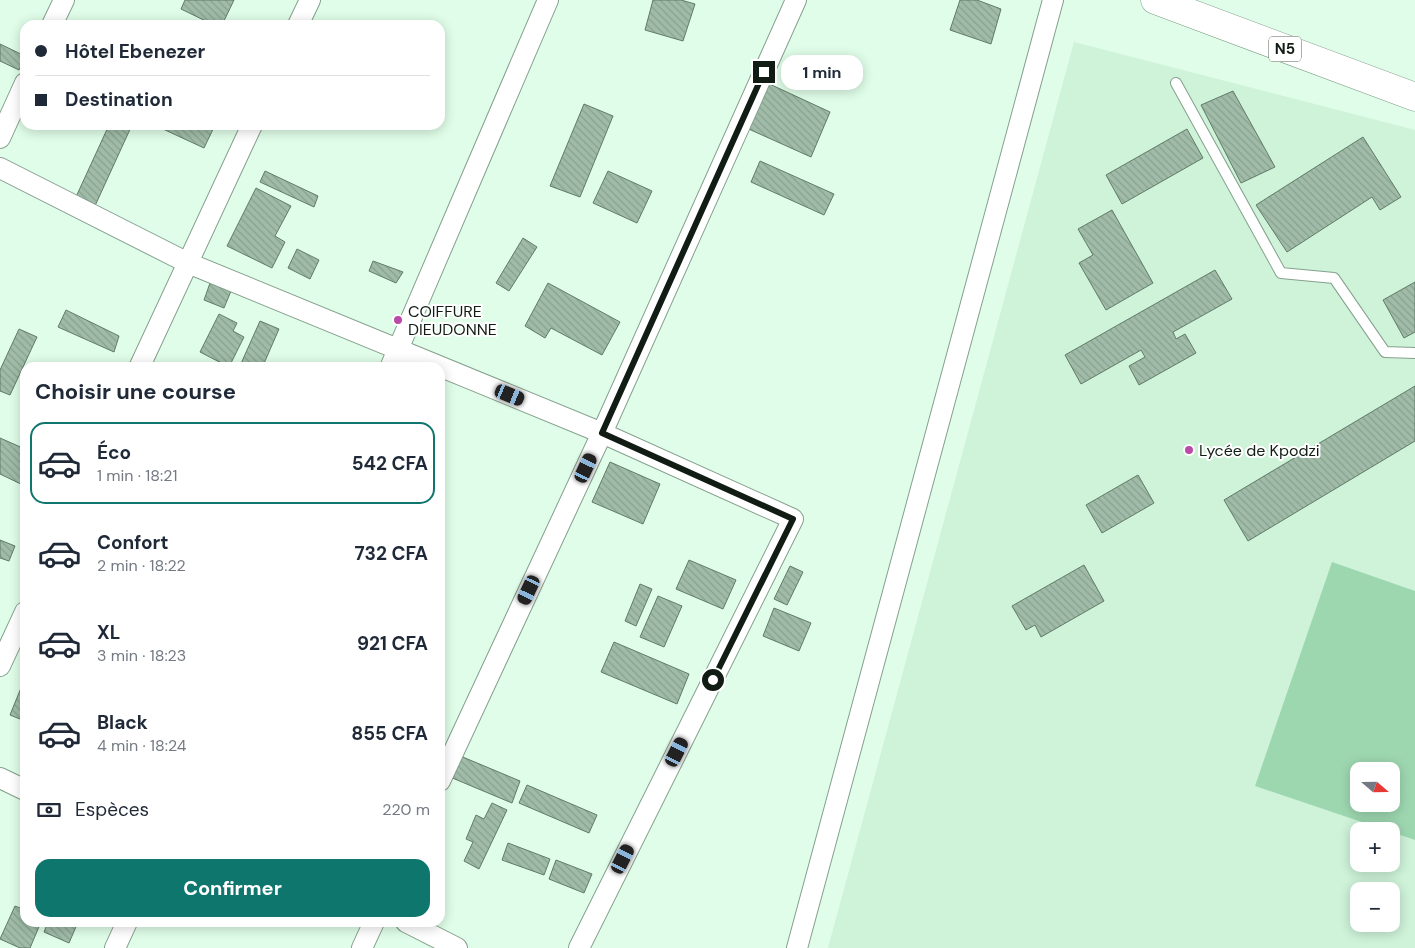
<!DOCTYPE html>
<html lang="fr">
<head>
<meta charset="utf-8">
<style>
	:root { --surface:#fff; --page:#f2f2f3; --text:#1f2937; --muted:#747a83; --line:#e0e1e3; --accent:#0f766e }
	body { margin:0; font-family:"DM Sans",sans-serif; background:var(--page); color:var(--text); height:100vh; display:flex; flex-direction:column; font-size:19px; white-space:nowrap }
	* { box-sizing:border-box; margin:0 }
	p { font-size:16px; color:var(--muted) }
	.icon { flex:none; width:28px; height:28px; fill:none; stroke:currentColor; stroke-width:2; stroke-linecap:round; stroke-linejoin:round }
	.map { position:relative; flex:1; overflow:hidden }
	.drawer { position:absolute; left:20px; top:362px; width:425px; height:565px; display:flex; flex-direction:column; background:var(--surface); border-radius:15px; box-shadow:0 2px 12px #0003 }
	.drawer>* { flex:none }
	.banner { position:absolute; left:20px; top:20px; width:425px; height:110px; border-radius:15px; box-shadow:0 2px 12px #0003; display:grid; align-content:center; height:110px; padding:0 15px; background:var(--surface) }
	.needle { width:32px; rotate:110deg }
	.buttons { position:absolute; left:1350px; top:762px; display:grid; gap:10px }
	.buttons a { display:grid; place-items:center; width:50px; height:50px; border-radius:10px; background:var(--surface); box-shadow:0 2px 12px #0003; font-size:25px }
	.end { position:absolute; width:22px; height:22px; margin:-11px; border:6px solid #111c15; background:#fff; box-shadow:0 0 0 2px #fff }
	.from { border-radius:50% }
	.bubble { position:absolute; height:35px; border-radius:15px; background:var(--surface); box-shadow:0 2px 12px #0003; font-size:16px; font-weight:700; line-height:35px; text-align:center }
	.car { position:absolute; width:15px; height:30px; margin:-15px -8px; border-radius:6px; box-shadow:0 0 4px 1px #0007; background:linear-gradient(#222 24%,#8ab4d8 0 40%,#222 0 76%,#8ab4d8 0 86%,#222 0) }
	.banner b { display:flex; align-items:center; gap:18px; height:48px; font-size:19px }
	.banner b+b { border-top:1px solid var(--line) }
	.banner i { width:12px; height:12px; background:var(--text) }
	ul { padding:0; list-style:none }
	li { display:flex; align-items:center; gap:15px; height:82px; margin:0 10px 8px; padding:0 5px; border:2px solid transparent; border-radius:15px }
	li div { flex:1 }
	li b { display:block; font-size:19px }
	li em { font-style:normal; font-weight:700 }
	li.on { border-color:var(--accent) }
	li>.icon { width:45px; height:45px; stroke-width:1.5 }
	h2 { padding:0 15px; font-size:22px; line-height:60px }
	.pay { display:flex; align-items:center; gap:12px; height:55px; padding:0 15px; font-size:19px }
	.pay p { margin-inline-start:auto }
	.cta { display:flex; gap:10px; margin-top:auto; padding:10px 15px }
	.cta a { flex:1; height:58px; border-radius:15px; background:var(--accent); color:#fff; font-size:20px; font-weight:700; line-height:58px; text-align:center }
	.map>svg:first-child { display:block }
	.built { fill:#cef3d9; fill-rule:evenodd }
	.garden { fill:#9dd7b0; fill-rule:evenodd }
	.building { fill:url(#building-back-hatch); stroke:#607b68 }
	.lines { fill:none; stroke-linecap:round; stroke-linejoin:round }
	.lane-casing { stroke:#85a08d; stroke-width:12 }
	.street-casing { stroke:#85a08d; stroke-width:22 }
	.primary-casing { stroke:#85a08d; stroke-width:29 }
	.lane { stroke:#fff; stroke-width:10 }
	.street { stroke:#fff; stroke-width:20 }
	.primary { stroke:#fff; stroke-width:28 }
	.route { stroke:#111c15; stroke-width:6 }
	.poi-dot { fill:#ba4aa7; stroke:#fff; stroke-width:2 }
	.labels { text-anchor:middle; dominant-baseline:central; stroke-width:4; stroke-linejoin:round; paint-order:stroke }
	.shield { fill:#fff; stroke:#58605b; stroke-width:1 }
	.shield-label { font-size:15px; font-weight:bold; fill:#111c15 }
	.poi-label { font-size:16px; fill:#111c15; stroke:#fff; text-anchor:start }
</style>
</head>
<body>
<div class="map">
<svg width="1415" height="948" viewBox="0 0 1415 948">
	<defs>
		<pattern id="building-back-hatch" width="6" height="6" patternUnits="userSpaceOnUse" patternTransform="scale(1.25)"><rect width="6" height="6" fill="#a0bca8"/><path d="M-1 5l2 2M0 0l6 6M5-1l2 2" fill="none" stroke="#89a190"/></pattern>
	</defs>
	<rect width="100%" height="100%" fill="#dffde8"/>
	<path class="built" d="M 1074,42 L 1415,130 L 1415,948 L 828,948 ZM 1359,771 L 1391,771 L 1391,804 L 1359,804 ZM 1359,831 L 1391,831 L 1391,864 L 1359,864 ZM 1359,891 L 1391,891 L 1391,924 L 1359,924 Z"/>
	<path class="garden" d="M 1332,562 L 1415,591 L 1415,840 L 1255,786 ZM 1359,771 L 1391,771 L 1391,804 L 1359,804 Z"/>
	<path class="building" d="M 185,0 L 234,0 L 222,25 L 214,25 L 181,9 Z
		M 653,0 L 681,0 L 695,4 L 683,41 L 645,30 Z
		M 960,0 L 977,0 L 1001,9 L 991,44 L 950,30 Z
		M 0,44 L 25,56 L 19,70 L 0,61 Z
		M 763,81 L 830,112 L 811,157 L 742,126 Z
		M 1233,91 L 1275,167 L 1241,183 L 1201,105 Z
		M 584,104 L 613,116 L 580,197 L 550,186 Z
		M 109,125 L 132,125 L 94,208 L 75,199 Z
		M 164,125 L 215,125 L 204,148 L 163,129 Z
		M 1187,129 L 1203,158 L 1122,204 L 1106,175 Z
		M 1363,137 L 1401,197 L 1380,210 L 1372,197 L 1287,252 L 1256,205 Z
		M 760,161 L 834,194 L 824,215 L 751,182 Z
		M 265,171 L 318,196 L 314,207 L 260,182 Z
		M 608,171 L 652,191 L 637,223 L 593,203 Z
		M 256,188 L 291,206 L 275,236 L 285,242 L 272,268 L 227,246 Z
		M 1112,210 L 1153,283 L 1106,310 L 1079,263 L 1093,255 L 1078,229 Z
		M 523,238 L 537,247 L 509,291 L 496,283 Z
		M 297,249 L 319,260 L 310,279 L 288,268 Z
		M 373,261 L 403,272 L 396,283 L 369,271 Z
		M 1215,270 L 1232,299 L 1173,332 L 1176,339 L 1185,334 L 1196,353 L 1139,385 L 1129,366 L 1145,357 L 1141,350 L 1081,384 L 1065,355 Z
		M 1415,282 L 1415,332 L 1404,338 L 1383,300 Z
		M 210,283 L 231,291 L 224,308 L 204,300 Z
		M 548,283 L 620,322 L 602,355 L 551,328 L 545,338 L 525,326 Z
		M 66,310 L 119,336 L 114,352 L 58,327 Z
		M 219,314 L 237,323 L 233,331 L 244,337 L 229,367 L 200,352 Z
		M 260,321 L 279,329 L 262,368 L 239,368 Z
		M 19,329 L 37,337 L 10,395 L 0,391 L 0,370 Z
		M 1415,386 L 1415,441 L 1248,541 L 1224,500 Z
		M 0,438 L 25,449 L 25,486 L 0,474 Z
		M 610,462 L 660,484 L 643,524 L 592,502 Z
		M 1138,475 L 1154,503 L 1102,533 L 1086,505 Z
		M 0,540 L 15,546 L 9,561 L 0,558 Z
		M 689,560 L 736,580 L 723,609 L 676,589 Z
		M 1084,565 L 1104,601 L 1041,637 L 1035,625 L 1026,630 L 1012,606 Z
		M 790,566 L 803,572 L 787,605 L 774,599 Z
		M 640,584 L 652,589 L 636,626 L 625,621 Z
		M 658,596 L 682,606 L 664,647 L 640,637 Z
		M 774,608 L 811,623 L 799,651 L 763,636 Z
		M 614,642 L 689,674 L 677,704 L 601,672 Z
		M 23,683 L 25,684 L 25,721 L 10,715 Z
		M 458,755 L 520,781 L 512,803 L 450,777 Z
		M 527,785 L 597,815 L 589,833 L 519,803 Z
		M 492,803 L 507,810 L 479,869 L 464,861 L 473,842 L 466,839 L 476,815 L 484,819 Z
		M 508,843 L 550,859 L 544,875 L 502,860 Z
		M 556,860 L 592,874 L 584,893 L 549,879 Z
		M 15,906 L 25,910 L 25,922 L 41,922 L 30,948 L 20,948 L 0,939 Z
		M 48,922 L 78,922 L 69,943 L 44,932 Z"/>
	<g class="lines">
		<defs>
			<path id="lane" d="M 1176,83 L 1281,273 L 1334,278 L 1385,352 L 1415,353"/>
			<path id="street" d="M 52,25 L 64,0
				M 298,25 L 310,0
				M 0,138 L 25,83
				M 0,168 L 188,263 L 602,433 L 793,519 L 579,948
				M 139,368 L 252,125
				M 390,368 L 548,0
				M 0,666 L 25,612
				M 0,778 L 25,790
				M 440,781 L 602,433 L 796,0
				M 406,922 L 457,948
				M 115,948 L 127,922
				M 362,948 L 374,922
				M 797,948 L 1053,0"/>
			<path id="primary" d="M 1155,0 L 1415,97"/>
		</defs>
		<use href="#lane" class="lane-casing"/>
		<use href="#street" class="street-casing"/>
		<use href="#primary" class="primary-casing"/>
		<use href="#lane" class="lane"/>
		<use href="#street" class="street"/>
		<use href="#primary" class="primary"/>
	</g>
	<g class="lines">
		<path class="route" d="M 713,680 L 793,519 L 602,433 L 764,72"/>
	</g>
	<g class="poi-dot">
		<circle cx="398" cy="320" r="5"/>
		<circle cx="1189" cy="450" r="5"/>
	</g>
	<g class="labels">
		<rect class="shield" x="1269" y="36.5" width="32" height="25" rx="4"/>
		<g class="shield-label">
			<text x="1285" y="49">N5</text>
		</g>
		<g class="poi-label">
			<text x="408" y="311">COIFFURE<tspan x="408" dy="18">DIEUDONNE</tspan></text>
			<text x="1199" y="450">Lycée de Kpodzi</text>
		</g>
	</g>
</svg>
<div class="buttons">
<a><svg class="needle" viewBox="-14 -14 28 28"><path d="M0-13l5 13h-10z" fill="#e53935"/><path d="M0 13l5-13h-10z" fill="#747a83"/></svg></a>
<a>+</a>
<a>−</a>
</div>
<i class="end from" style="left:713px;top:680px"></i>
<i class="end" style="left:764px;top:72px"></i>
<div class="bubble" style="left:781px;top:55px;width:82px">1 min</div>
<i class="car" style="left:510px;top:395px;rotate:112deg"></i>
<i class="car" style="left:586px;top:468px;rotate:25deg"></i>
<i class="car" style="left:529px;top:590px;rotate:205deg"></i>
<i class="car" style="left:677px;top:752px;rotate:27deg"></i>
<i class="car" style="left:623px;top:859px;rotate:27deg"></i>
<div class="banner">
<b><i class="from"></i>Hôtel Ebenezer</b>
<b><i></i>Destination</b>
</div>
<section class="drawer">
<h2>Choisir une course</h2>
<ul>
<li class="on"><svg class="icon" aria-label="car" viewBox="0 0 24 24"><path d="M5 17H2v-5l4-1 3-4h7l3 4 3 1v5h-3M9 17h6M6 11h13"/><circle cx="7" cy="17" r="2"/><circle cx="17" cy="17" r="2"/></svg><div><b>Éco</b><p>1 min · 18:21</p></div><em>542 CFA</em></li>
<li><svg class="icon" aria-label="car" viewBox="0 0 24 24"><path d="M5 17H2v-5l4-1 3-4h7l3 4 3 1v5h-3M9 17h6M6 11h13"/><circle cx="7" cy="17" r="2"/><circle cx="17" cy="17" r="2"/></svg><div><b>Confort</b><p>2 min · 18:22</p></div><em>732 CFA</em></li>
<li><svg class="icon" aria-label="car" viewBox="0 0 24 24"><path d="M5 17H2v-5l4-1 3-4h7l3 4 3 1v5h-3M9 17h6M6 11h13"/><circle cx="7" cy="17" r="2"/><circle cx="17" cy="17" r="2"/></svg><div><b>XL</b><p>3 min · 18:23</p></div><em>921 CFA</em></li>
<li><svg class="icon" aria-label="car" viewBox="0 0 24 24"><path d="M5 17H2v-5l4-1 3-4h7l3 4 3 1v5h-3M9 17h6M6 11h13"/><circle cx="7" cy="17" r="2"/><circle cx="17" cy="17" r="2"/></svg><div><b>Black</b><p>4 min · 18:24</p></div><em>855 CFA</em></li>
</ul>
<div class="pay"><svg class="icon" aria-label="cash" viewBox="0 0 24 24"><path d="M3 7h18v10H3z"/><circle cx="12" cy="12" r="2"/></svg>Espèces<p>220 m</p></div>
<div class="cta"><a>Confirmer</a></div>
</section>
</div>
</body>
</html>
